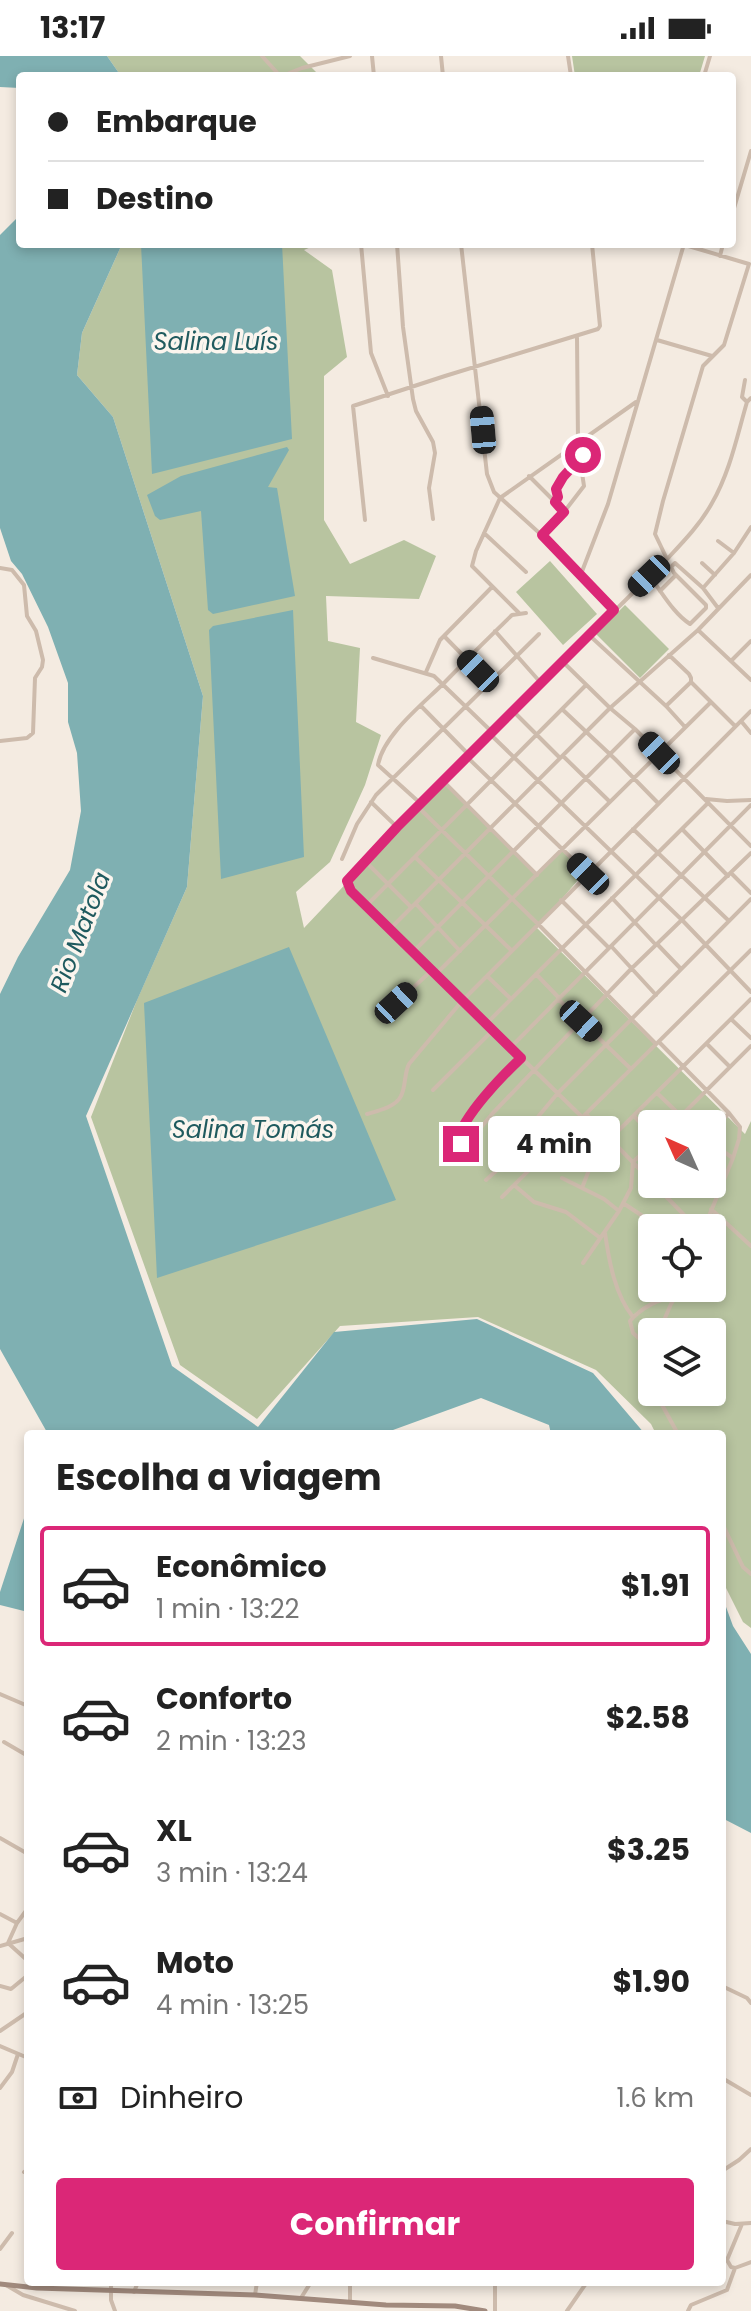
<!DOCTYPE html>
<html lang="pt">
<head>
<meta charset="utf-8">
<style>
	:root { --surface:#fff; --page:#f6f6f6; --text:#222; --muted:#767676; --line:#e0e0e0; --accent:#db2777 }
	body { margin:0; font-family:Poppins,sans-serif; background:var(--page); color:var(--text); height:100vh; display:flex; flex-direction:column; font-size:30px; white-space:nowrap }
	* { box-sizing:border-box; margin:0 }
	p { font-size:26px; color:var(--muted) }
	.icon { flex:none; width:44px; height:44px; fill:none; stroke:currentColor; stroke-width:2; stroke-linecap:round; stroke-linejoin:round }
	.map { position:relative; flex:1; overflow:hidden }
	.details { position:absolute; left:24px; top:1374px; width:702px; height:856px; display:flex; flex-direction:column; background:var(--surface); border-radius:8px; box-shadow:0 4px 12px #0003 }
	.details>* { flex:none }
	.top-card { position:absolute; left:16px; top:16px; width:720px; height:176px; border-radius:8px; box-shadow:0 4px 12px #0003; display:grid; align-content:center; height:176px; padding:0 32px; background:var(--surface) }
	.needle { width:52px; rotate:315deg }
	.tools { position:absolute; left:638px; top:1054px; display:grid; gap:16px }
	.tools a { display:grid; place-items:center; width:88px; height:88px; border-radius:8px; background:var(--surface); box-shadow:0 4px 12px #0003; font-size:40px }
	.end { position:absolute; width:36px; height:36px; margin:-18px; border:10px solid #db2777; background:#fff; box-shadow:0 0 0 4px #fff }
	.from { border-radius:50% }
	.bubble { position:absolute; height:56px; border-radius:8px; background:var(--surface); box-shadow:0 4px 12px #0003; font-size:26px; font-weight:700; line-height:56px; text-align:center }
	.car { position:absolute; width:24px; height:48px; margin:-24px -12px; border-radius:10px; box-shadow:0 0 6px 2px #0007; background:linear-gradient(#222 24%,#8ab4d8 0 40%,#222 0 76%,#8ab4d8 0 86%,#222 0) }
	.top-card b { display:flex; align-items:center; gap:28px; height:76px; font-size:30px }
	.top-card b+b { border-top:2px solid var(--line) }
	.top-card i { width:20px; height:20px; background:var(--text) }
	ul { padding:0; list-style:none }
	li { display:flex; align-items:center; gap:24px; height:120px; margin:0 16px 12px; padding:0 16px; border:4px solid transparent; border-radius:8px }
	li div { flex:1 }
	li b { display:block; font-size:30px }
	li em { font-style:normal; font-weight:700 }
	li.active { border-color:var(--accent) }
	li>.icon { width:72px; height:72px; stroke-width:1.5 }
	h2 { padding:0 32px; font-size:36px; line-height:96px }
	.pay { display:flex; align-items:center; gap:20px; height:88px; padding:0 32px; font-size:30px }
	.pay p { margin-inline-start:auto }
	.cta { display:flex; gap:16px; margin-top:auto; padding:16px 32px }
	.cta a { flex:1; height:92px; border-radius:8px; background:var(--accent); color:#fff; font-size:32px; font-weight:700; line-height:92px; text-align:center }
	.status { display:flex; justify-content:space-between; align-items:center; height:56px; padding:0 40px; background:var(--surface); direction:ltr }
	.status svg { height:22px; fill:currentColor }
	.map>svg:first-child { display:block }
	.green { fill:#b8c4a0; fill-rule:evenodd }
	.water { fill:#7fb0b2 }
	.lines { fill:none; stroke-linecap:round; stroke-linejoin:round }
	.minor { stroke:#cdbbac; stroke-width:4 }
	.secondary { stroke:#a18a7d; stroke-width:5 }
	.route { stroke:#db2777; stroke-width:10 }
	.labels { text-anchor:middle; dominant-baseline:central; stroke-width:7; stroke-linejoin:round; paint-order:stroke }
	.water-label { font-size:24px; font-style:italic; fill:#1f5a5e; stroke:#fbf5ee }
</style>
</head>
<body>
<div class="status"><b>13:17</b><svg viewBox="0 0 49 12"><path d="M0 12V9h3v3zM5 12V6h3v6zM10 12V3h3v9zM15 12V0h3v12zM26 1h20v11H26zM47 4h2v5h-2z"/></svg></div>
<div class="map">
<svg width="751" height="2255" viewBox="0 0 751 2255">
	<rect width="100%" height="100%" fill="#f4ebe1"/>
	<path class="green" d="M 107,0 L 300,0 L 316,16 L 317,20 L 121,20 Z
		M 572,0 L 705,0 L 699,20 L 575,20 Z
		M 122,188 L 318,188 L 304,194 L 332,214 L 347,301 L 324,320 L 324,464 L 350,508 L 404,484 L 436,500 L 419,543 L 326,540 L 328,585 L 360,592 L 356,666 L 381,679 L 365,729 L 330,806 L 296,836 L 304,872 L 442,726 L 537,817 L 562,795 L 584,817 L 537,872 L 745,1078 L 751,1065 L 751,1572 L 743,1566 L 722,1524 L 722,1378 L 656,1378 L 651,1368 L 596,1314 L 478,1261 L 340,1270 L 257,1363 L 180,1309 L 91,1061 L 137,944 L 187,831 L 203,640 L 113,361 L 77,319 L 82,277 ZM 652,1068 L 712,1068 L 712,1128 L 652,1128 ZM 652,1172 L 712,1172 L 712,1232 L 652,1232 ZM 652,1276 L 712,1276 L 712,1336 L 652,1336 Z
		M 550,505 L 597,558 L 563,589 L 516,536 Z
		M 625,549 L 669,593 L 640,622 L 596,578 Z"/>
	<path class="water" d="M 0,0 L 107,0 L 121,20 L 20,20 L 20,32 L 0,31 Z
		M 20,159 L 20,188 L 122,188 L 82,277 L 77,319 L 113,361 L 203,640 L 187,831 L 86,1060 L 172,1310 L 258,1371 L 334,1276 L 477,1263 L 593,1317 L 645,1378 L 551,1378 L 549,1369 L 481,1342 L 382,1378 L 48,1378 L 0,1293 L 0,938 L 18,901 L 70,814 L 81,755 L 77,697 L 68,666 L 68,627 L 48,571 L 22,518 L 11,505 L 0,472 L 0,179 Z
		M 141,188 L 282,188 L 292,383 L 152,418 Z
		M 287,391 L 289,394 L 268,431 L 277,432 L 295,540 L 213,558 L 208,554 L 201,455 L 160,464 L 155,460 L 147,439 L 181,420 Z
		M 293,554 L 304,801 L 221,823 L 209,574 L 213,570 Z
		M 289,891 L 396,1144 L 157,1222 L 144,947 Z
		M 28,1450 L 28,1556 L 0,1549 L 0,1536 Z
		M 722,1540 L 733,1570 L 751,1598 L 751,1777 L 722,1762 Z"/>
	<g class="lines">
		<path class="minor" d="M 262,0 L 280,20
			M 372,0 L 374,20
			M 441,0 L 443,20
			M 568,0 L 571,20
			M 282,20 L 302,12 L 350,0
			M 704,20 L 710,0
			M 732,159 L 751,95
			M 361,188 L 371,297 L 388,340
			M 397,188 L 403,271 L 413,343 L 416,355 L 433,386 L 435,397 L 429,432 L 433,463
			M 461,188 L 487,418 L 494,436 L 546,483 L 614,554
			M 685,189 L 749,208
			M 720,200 L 723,188
			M 577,281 L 578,386
			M 657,284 L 712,300
			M 745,324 L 742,341 L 747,346
			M 529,420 L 555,446 L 558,441 L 556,433 L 563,421 L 583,399 L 575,388
			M 555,446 L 564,456 L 584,430 L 582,417 L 574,410
			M 365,464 L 353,350 L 445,320 L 598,273 L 600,270 L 592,188
			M 484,477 L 526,516
			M 542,479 L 564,456
			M 718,485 L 734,497
			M 667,503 L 655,478 L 663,445 L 703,310 L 724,289 L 749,208
			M 675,507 L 703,532
			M 702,507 L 715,519
			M 671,511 L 674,517 L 706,549 L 706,552 L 690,568 C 676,559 666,543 656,529 L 657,525 L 675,507
			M 0,512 L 12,514 L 24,529 L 27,560 L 36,575 L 43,604 L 42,611 L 35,622 L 33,677 L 27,682 L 0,685
			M 581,518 L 608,448 L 684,188
			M 660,535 L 675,520
			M 718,552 L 703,532 L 734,497 L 751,471
			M 519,557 L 472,510 L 476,495 L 500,442 L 636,346
			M 698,574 L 751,624
			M 495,575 L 541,627
			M 589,579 L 666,650
			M 444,580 L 490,627
			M 669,599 L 689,618 L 691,622 L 691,626 L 735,670
			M 373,602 L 434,620 L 492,676
			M 562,605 L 610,652 L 635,673 L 751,790
			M 731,605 L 751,585
			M 426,616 L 440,584 L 492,531
			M 421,650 L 469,699
			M 563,654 L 615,703 L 658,747
			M 513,655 L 560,702
			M 741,665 L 751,677
			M 685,671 L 666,650 L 691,626
			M 490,678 L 683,865 L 751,936
			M 563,700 L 609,745
			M 467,701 L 588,818
			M 443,725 L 537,819
			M 706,743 L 727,745 L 751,744
			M 371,746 L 397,771
			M 420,747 L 378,709 C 383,679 424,647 445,626 C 467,603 489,581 512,559 L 526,557
			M 417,750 L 538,868 L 656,988
			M 633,773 L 729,865
			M 682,773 L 728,820
			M 415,801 L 511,894
			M 342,803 L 357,768 L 376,739 L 539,578
			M 365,805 L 411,851
			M 731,817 L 751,837
			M 612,842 L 656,889
			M 561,844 L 609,892
			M 416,848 L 460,895
			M 366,850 L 586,629
			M 390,873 L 610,652 L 698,574 L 751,519
			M 658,889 L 681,913
			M 611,890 L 656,939
			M 414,895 L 635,673
			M 536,918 L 559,942
			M 435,919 L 711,646
			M 487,920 L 511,943
			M 558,943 L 631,1013
			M 388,955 L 431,915
			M 731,963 L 751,982
			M 486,968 L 708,747
			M 659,986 L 729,1057 L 740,1071 L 739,1083 L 733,1102 L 704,1172
			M 707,988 L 730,1011
			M 510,992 L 751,749
			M 521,1002 L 484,1040 L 458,1080 L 458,1087 L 464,1088 L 470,1085 L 492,1058 L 631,913 L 751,797
			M 433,1034 L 492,975
			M 657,1037 L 681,1060
			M 367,1058 C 377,1055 396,1051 401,1040 C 406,1030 404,1018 409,1008 L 462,945 L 751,655
			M 586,1058 L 652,1126
			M 634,1060 L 652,1079
			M 582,1061 L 351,835 L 347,825 L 443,725 L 669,501 C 685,484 701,467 712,447 C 730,416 737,380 747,346 L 751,342
			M 673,1068 L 751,990
			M 712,1076 L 729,1057
			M 611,1082 L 751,943
			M 712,1088 L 733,1102
			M 562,1122 L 604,1143 L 619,1155
			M 486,1124 L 505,1107 L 517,1086 L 557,1038 L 751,843
			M 654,1128 L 686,1161
			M 703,1128 L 717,1137
			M 514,1129 L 534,1146 L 566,1156 L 599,1181
			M 582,1132 L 596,1096 L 609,1080
			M 502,1141 L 751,894
			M 623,1147 L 650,1165
			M 711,1153 L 751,1190
			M 605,1177 C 609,1205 615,1239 633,1261
			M 583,1207 L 619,1155 L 631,1132 L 633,1106 L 652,1088
			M 659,1276 L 671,1248 L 681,1232
			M 651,1293 L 633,1277 L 630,1265 C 641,1252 659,1242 675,1242
			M 651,1294 L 647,1317 L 652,1330
			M 655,1336 L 678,1378
			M 722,1467 L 743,1511 L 751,1518
			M 0,1638 L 28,1650
			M 4,1686 L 28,1700
			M 0,1782 L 28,1798
			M 0,1858 L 17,1867
			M 8,1887 L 17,1867 L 28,1852
			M 8,1887 L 28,1905
			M 0,1890 L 28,1882
			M 0,1930 L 11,1933 L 28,1919
			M 722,1930 L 747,1942 L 751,1947
			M 0,1975 L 28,1956
			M 0,1990 L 28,2002
			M 722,2022 L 751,2039
			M 0,2032 L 12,2016 L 18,1998
			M 722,2115 L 739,2104 L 751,2093
			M 24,2116 L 28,2113
			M 722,2165 L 735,2168 L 751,2167
			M 742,2168 L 727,2204 L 731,2211 L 735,2212 L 751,2206
			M 0,2193 L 12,2177
			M 111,2226 L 111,2244 L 115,2255
			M 6,2229 L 23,2239 L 75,2255
			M 134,2236 L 138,2226
			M 255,2239 L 257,2226
			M 301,2242 L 311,2226
			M 350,2245 L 350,2226
			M 495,2255 L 495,2226
			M 567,2255 L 587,2226
			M 688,2255 L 691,2249 L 727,2234 L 735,2212"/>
		<path class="secondary" d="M 0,2228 L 37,2232 L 255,2239 L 386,2249 L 455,2250 L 485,2255"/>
	</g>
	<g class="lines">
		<path class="route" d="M 461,1088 L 457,1085 C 464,1059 501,1021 521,1002 L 351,835 L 347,825 L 397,771 L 614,554 L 542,479 L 564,456 L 555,446 L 558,441 L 556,433 L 563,421 L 583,399"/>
	</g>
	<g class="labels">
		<g class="water-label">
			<text x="216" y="285">Salina Luís</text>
			<text transform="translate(80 876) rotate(-69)">Rio Matola</text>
			<text x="253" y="1073">Salina Tomás</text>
		</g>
	</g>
</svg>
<div class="tools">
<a><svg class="needle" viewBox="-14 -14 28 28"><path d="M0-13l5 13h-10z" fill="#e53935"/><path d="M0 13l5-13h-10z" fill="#767676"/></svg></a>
<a><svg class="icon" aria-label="locate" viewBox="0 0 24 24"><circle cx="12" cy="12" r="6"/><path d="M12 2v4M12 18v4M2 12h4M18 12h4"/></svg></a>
<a><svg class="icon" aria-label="layers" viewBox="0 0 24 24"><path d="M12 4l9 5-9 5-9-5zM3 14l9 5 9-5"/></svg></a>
</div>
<i class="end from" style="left:583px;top:399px"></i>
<i class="end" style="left:461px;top:1088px"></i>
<div class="bubble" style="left:488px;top:1060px;width:132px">4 min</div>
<i class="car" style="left:483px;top:374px;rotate:355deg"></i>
<i class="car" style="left:649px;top:520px;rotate:226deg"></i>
<i class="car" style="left:478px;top:615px;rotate:315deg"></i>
<i class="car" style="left:659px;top:697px;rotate:316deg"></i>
<i class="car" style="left:588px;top:818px;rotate:314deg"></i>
<i class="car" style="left:396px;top:947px;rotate:47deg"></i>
<i class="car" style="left:581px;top:965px;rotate:133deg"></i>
<div class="top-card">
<b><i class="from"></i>Embarque</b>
<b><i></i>Destino</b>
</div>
<section class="details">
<h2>Escolha a viagem</h2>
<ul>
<li class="active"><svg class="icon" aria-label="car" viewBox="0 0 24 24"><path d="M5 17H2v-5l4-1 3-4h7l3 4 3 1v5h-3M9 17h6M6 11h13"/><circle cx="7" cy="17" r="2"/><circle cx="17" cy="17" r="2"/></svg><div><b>Econômico</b><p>1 min · 13:22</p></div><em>$1.91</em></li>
<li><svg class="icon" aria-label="car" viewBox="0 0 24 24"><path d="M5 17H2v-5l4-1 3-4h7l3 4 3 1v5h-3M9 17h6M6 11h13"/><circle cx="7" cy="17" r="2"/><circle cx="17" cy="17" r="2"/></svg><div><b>Conforto</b><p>2 min · 13:23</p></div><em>$2.58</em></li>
<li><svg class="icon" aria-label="car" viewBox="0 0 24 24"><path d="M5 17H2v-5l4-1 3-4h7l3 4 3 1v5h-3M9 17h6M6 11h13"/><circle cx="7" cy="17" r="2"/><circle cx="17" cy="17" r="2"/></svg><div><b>XL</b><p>3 min · 13:24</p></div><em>$3.25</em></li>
<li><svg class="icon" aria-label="car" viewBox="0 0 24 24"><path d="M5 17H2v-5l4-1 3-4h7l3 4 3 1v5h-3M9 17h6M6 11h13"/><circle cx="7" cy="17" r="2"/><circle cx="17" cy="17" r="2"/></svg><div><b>Moto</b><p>4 min · 13:25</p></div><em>$1.90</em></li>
</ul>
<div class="pay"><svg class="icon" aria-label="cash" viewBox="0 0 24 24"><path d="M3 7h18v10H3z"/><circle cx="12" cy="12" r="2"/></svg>Dinheiro<p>1.6 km</p></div>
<div class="cta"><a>Confirmar</a></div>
</section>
</div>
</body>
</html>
